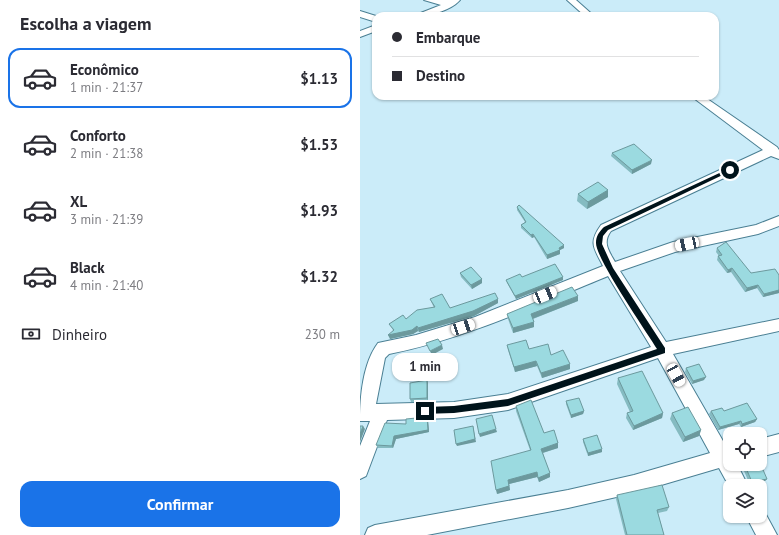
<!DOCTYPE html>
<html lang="pt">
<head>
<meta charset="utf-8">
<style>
	:root { --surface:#fff; --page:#f7f7f7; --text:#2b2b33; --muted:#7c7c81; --line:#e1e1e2; --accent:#1a73e8 }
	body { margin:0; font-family:"PT Sans",sans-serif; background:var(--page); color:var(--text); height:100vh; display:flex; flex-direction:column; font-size:15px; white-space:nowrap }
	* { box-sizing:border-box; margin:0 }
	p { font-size:13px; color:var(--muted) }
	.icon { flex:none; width:22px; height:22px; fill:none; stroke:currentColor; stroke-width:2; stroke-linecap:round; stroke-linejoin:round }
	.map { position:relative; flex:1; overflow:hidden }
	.sheet { display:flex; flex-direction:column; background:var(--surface); width:360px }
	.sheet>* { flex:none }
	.top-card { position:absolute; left:12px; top:12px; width:347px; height:88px; border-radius:12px; box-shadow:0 1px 3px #0004; display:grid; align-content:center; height:88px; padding:0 20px; background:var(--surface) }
	.tools { position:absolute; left:363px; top:427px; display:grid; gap:8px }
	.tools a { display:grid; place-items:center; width:44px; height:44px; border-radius:8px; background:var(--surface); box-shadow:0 1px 3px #0004; font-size:20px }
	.end { position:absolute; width:18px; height:18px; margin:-9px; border:5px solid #00131a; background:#fff; box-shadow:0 0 0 2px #fff }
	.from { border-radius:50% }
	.bubble { position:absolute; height:28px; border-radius:12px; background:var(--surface); box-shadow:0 1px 3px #0004; font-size:13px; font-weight:600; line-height:28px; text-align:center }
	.car { position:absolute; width:12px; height:24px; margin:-12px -6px; border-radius:5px; box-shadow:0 0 3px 1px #0007; background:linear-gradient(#fff 24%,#345 0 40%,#fff 0 76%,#345 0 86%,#fff 0) }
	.top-card b { display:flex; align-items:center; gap:14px; height:38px; font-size:15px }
	.top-card b+b { border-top:1px solid var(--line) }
	.top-card i { width:10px; height:10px; background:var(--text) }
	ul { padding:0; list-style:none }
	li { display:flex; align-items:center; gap:12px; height:60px; margin:0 8px 6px; padding:0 12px; border:2px solid transparent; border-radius:12px }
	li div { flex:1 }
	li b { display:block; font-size:15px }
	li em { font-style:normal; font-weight:600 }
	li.selected { border-color:var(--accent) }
	li>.icon { width:36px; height:36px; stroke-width:1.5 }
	h2 { padding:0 20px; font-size:18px; line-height:48px }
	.pay { display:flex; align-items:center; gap:10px; height:44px; padding:0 20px; font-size:15px }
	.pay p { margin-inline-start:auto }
	.primary-button { display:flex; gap:8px; margin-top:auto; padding:8px 20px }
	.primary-button a { flex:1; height:46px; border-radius:12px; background:var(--accent); color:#fff; font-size:16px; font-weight:600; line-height:46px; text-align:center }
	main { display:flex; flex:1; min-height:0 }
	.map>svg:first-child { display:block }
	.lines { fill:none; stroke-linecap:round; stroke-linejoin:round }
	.minor-casing { stroke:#4a7f93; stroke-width:2 }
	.minor { fill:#fff; fill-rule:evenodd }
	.wall { fill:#85bbc1 }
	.shaded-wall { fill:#6c999d }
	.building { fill:#9bdae0; stroke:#6c999d }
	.route { fill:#00131a }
</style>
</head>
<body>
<main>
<section class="sheet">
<h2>Escolha a viagem</h2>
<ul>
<li class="selected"><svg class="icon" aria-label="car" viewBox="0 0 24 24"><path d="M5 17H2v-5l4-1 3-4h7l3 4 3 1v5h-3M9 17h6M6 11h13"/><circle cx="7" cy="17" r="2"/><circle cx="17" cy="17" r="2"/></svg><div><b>Econômico</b><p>1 min · 21:37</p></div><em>$1.13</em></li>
<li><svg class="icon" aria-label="car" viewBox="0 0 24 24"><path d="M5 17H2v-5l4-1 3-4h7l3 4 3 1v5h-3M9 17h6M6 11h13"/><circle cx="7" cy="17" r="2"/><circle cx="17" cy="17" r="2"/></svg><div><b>Conforto</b><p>2 min · 21:38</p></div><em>$1.53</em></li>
<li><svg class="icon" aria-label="car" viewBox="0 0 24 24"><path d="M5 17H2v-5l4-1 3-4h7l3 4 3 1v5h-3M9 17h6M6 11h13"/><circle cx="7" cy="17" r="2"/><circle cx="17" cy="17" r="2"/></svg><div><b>XL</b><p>3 min · 21:39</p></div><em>$1.93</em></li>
<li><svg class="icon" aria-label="car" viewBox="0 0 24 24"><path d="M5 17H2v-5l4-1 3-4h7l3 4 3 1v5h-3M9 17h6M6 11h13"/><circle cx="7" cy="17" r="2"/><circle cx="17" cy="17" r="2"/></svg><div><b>Black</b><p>4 min · 21:40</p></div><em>$1.32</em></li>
</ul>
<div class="pay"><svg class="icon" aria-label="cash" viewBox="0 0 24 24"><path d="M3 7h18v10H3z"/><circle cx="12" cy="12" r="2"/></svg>Dinheiro<p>230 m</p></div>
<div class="primary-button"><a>Confirmar</a></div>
</section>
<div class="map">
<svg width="419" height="535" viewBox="0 0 419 535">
	<rect width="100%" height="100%" fill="#cbecf9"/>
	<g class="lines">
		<defs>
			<path id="minor" d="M 64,0 L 100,0 C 89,12 68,16 53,16 L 81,5 Z
				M 207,0 L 216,0 L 234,16 L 225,16 Z
				M 0,11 L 16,16 L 16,22 L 0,17 Z
				M 16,25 L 16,31 L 0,37 L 0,31 Z
				M 331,96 L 343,96 L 417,147 L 419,150 L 419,159 L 411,156 L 251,231 C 242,243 249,251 255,262 L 313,242 L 396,225 L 419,216 L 419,226 L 398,234 L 315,252 L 260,271 L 306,342 L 419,319 L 419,331 L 313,354 L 367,448 L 370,447 L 370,464 L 377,464 L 388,486 L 370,486 L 370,488 L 359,468 L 274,493 L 208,508 L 67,535 L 5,535 L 8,528 L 15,525 L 208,490 L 274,475 L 350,453 L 298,358 L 148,410 L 94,418 L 27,420 L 6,476 L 0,479 L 0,446 L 10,421 L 0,421 C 0,396 3,363 18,343 L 56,335 L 115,317 L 243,266 C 234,248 228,243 241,225 L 403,150 ZM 248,276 L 291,347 L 148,394 L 94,402 L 16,404 L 25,358 L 29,354 C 105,339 177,305 248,276 Z
				M 419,434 L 419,452 L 400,457 L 400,439 Z
				M 400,508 L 403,509 L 417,535 L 396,535 L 386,516 L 400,516 Z"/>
		</defs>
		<use href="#minor" class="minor-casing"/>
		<use href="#minor" class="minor"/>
	</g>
	<path class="wall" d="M 252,153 L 291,164 L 272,174 L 251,156 Z
		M 248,190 L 248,197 L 227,209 L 217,201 L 218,194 Z
		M 157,207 L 204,248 L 200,250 L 200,254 L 187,259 L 174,237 L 172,238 L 161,228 L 161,225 L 165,222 L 157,210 Z
		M 357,248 L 391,273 L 419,275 L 419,293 L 403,297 L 397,288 L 385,292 L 371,272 L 367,273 L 357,260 L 358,256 L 359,256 L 356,252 Z
		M 100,273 L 122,279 L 122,283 L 112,289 L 101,277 Z
		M 162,277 L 203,277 L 203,280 L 156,299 L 147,283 L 146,280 Z
		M 70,299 L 90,308 L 138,299 L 138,303 L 114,316 L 59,332 L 58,331 L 53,334 L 30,339 L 33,330 L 29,324 L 46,319 L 74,308 Z
		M 218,301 L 173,319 L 174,327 L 153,333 L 148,319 L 147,314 Z
		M 147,345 L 169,349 L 191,355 L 210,369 L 182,378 L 177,366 L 155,372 L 148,350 Z
		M 326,368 L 344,380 L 332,384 L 325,372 Z
		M 258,378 L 303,413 L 302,418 L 273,430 L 266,418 L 267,413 L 270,412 L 257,384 Z
		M 68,383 L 68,401 L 51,402 L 50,399 Z
		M 206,401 L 224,411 L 223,414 L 211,418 L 206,404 Z
		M 156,406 L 184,433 L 198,443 L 198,448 L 183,453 L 190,477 L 179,482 L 177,477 L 149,484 L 150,490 L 137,494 L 170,450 L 156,411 Z
		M 351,411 L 364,411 L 397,419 L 395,422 L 381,427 L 379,424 L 358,430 L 349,414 Z
		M 312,413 L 341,430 L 339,436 L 323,442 L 310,419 Z
		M 67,417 L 68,420 L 69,432 L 36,439 L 33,448 L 18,448 L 16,445 L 46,424 Z
		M 223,439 L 242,452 L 228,456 L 223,442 Z
		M 386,468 L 407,479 L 405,481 L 390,485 L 384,471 Z
		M 257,495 L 309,507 L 307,511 L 298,513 L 304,535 L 265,535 L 256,499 Z"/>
	<path class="shaded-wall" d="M 292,160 L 291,164 L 272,174 L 272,170 Z
		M 248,190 L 248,197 L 227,209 L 228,202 Z
		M 173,234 L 174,237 L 172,238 L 171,235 Z
		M 204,245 L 204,248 L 200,250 L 200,254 L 187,259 L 187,255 Z
		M 372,268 L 371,272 L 367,273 L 368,270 Z
		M 203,277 L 203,280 L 156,299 L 155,296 Z
		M 122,279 L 122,283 L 112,289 L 111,285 Z
		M 398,285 L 397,288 L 385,292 L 387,288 Z
		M 419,290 L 419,293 L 403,297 L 404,294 Z
		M 218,296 L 218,301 L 172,319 L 171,314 Z
		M 138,299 L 138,303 L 114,316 L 59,332 L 58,328 Z
		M 174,322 L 174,327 L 153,333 L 153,328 Z
		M 57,326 L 58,331 L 53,334 L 30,339 L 28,335 Z
		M 82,345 L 83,349 L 72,355 L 70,351 Z
		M 176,361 L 177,366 L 155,372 L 154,367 Z
		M 210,364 L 210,369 L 182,378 L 181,373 Z
		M 346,377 L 344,380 L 332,384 L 333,381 Z
		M 67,380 L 68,383 L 68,401 L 67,398 Z
		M 224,411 L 223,414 L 211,418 L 211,415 Z
		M 303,413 L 302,418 L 273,430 L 274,426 Z
		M 67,417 L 68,420 L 69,432 L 36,439 L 33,448 L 32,446 L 34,436 Z
		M 397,419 L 395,422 L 381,427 L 382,424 Z
		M 381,421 L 379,424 L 358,430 L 360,427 Z
		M 3,426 L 5,429 L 0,442 L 0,434 Z
		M 113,426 L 116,442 L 97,446 L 96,444 Z
		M 136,429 L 137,432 L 120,437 L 119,434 Z
		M 341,430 L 339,436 L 323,442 L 325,437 Z
		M 198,443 L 198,448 L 182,453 L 181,449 Z
		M 242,449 L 242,452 L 228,456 L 228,453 Z
		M 177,472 L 177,477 L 149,484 L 150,490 L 137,494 L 136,490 L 148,480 Z
		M 190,473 L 190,477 L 179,482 L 178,478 Z
		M 407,479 L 405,481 L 390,485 L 392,482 Z"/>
	<path class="building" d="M 274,144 L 292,160 L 272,170 L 252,153 Z
		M 238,182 L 248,190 L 228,202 L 218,194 Z
		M 159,205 L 204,245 L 199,248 L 200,250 L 187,255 L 173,234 L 171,235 L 161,225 L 166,222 L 157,207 Z
		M 366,242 L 391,273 L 415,269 L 419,275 L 419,290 L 404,294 L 398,285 L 387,288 L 372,268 L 368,270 L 358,256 L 362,255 L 357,248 Z
		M 195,264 L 203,277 L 155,296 L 146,280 L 160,274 L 162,277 Z
		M 111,267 L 122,279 L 111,285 L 100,273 Z
		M 212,287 L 218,296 L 171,314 L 174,322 L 153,328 L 147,314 Z
		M 135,293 L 138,299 L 113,311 L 58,328 L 57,326 L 52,330 L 28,335 L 34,330 L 29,324 L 43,315 L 46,319 L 57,310 L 75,307 L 70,299 L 82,294 L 90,308 Z
		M 78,339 L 82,345 L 70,351 L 66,343 Z
		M 166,340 L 169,349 L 188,344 L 191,355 L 203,350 L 210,364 L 181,373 L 176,361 L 154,367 L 147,345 Z
		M 339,364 L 346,377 L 333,381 L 326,368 Z
		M 282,371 L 303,413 L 274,426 L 267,413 L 273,411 L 258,378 Z
		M 67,380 L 67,398 L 50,399 L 50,383 Z
		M 219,398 L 224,411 L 211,415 L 206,401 Z
		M 171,400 L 184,433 L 194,430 L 198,443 L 181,449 L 190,473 L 178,478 L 177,472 L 148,480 L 149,486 L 136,490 L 131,461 L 171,450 L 156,406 Z
		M 387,403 L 397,419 L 382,424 L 381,421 L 360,427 L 351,411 L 362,408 L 364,411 Z
		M 328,407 L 341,430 L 325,437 L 312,413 Z
		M 132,415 L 136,429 L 119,434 L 116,419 Z
		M 67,417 L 68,430 L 34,436 L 32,446 L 16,445 L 25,423 L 46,424 L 46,419 Z
		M 0,426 L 3,426 L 0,434 Z
		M 113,426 L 115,439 L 96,444 L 94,430 Z
		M 237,435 L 242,449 L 228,453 L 223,439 Z
		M 401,465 L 407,479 L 392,482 L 386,468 Z
		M 302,485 L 309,507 L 297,510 L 304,535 L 267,535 L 257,495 Z"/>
	<path class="route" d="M 368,169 L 373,170 L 248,230 L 243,236 L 242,244 L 253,268 L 305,348 L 305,353 L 148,406 L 94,413 L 62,414 L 62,408 L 65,407 L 94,406 L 148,399 L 297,349 C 286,331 236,259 236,243 C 236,236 239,232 244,227 Z"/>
</svg>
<div class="tools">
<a><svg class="icon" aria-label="locate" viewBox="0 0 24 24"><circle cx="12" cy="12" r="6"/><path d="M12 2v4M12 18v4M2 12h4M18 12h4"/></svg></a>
<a><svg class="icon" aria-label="layers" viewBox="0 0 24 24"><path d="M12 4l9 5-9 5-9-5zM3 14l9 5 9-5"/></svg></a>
</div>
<i class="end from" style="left:370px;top:170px"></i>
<i class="end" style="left:65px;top:411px"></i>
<div class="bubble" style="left:32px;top:353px;width:66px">1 min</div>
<i class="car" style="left:327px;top:244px;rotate:258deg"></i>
<i class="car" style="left:185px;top:295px;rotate:68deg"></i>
<i class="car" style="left:103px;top:327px;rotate:72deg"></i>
<i class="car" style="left:316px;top:375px;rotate:151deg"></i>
<div class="top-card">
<b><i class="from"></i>Embarque</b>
<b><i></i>Destino</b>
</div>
</div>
</main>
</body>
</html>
